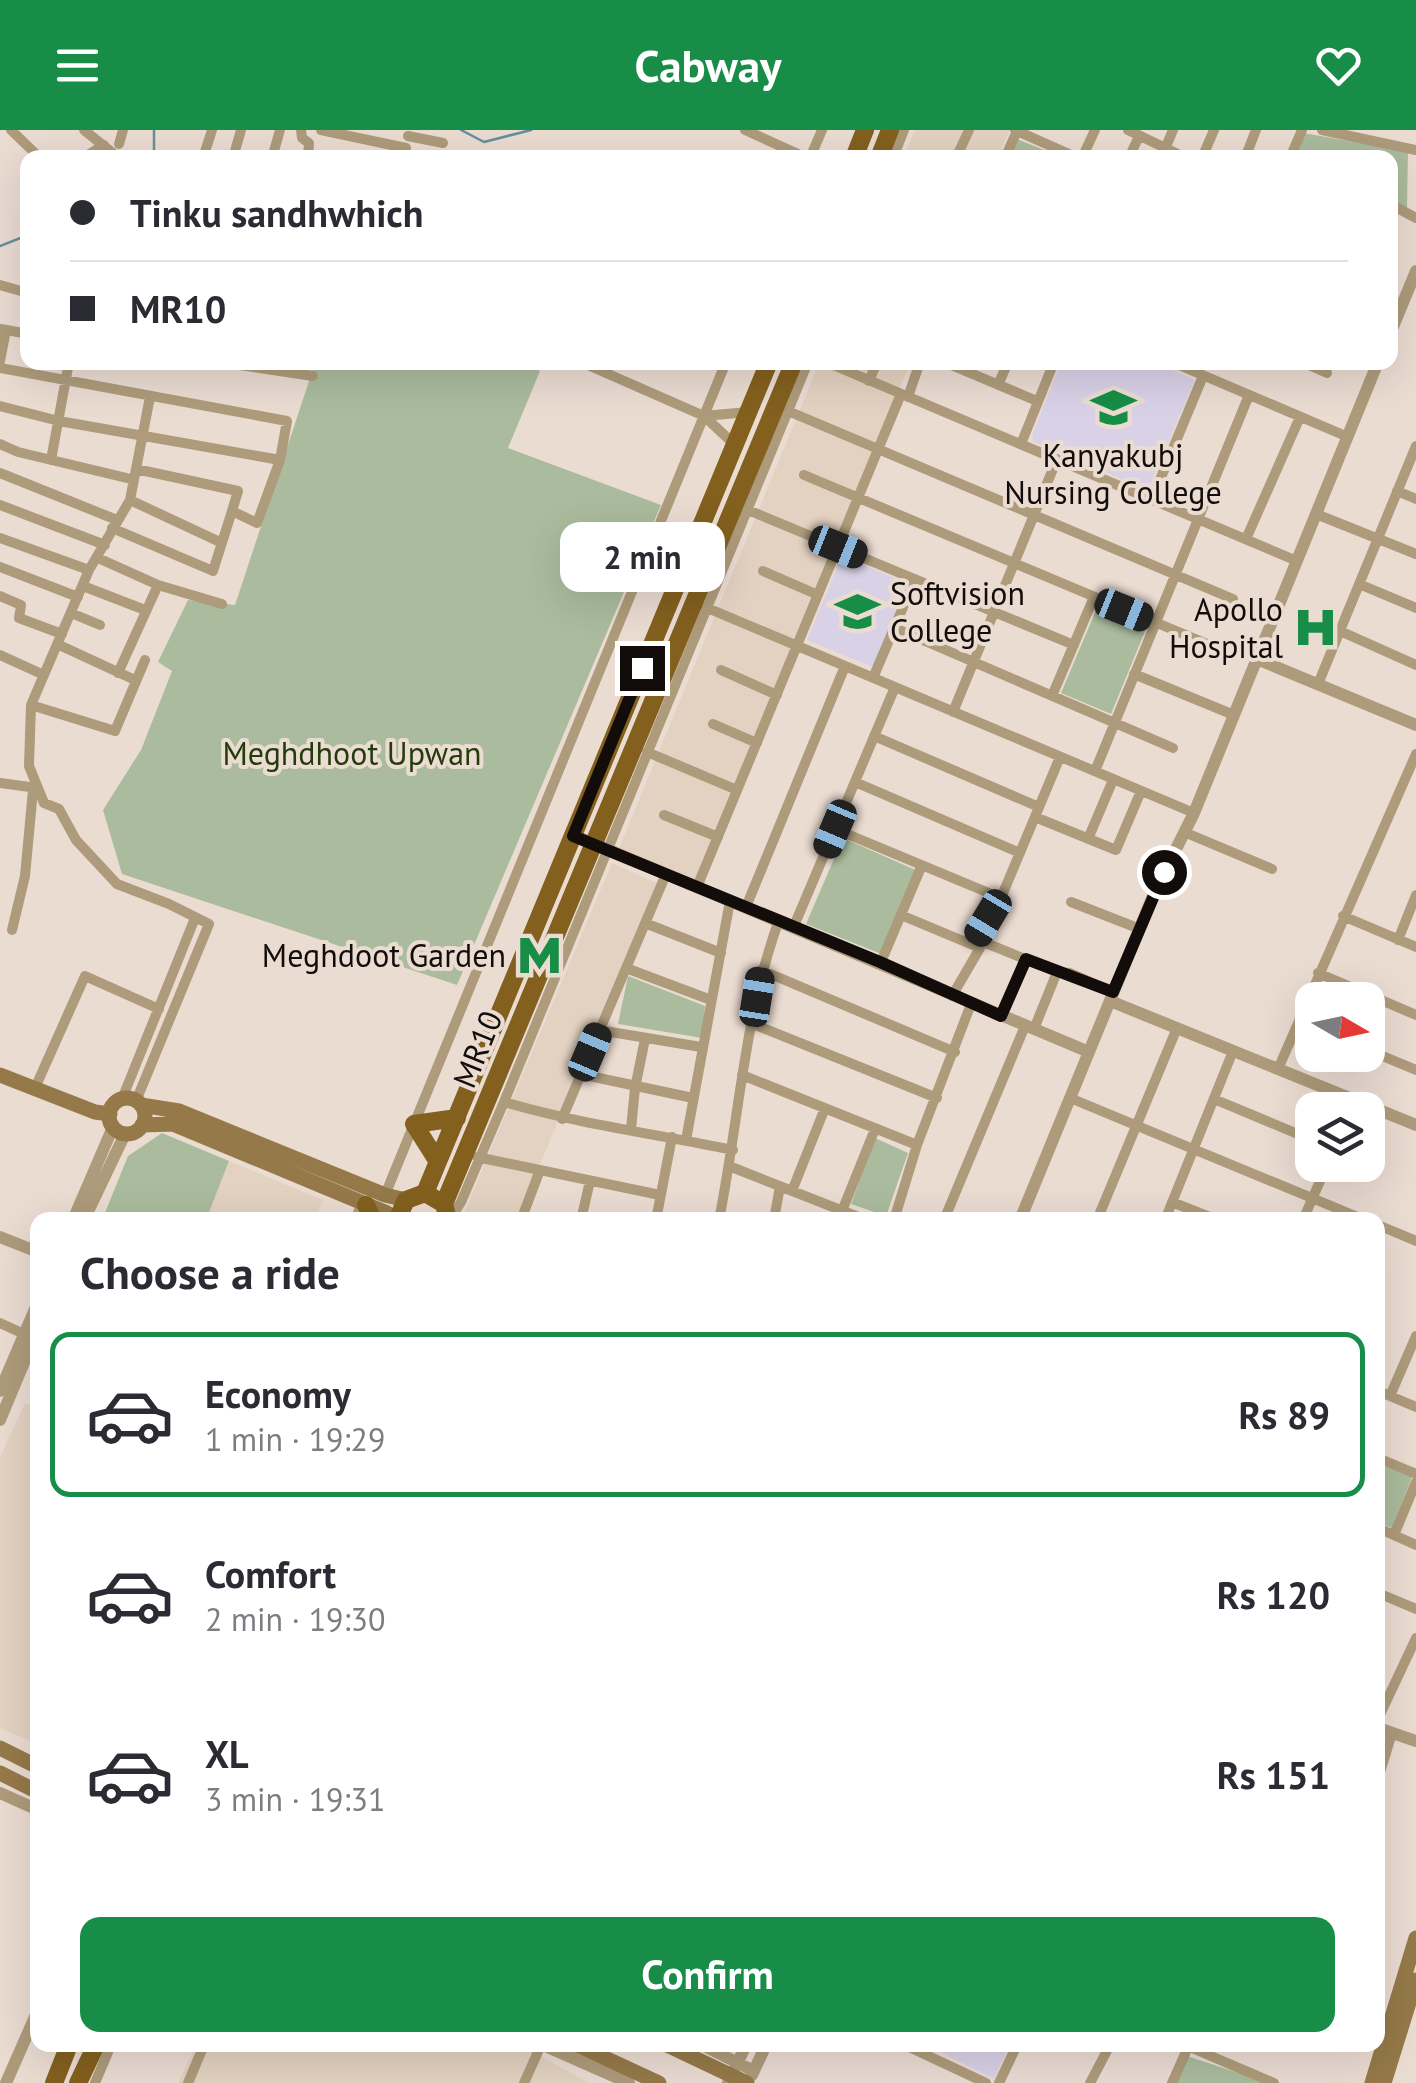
<!DOCTYPE html>
<html lang="en">
<head>
<meta charset="utf-8">
<style>
	:root { --surface:#fff; --page:#f7f7f7; --text:#2b2b33; --muted:#7c7c81; --line:#e1e1e2; --accent:#178d47 }
	body { margin:0; font-family:"PT Sans",sans-serif; background:var(--page); color:var(--text); height:100vh; display:flex; flex-direction:column; font-size:38px; white-space:nowrap }
	* { box-sizing:border-box; margin:0 }
	p { font-size:32px; color:var(--muted) }
	.icon { flex:none; width:55px; height:55px; fill:none; stroke:currentColor; stroke-width:2; stroke-linecap:round; stroke-linejoin:round }
	.map { position:relative; flex:1; overflow:hidden }
	.side { position:absolute; left:30px; top:1082px; width:1355px; height:840px; display:flex; flex-direction:column; background:var(--surface); border-radius:20px; box-shadow:0 10px 40px #0002 }
	.side>* { flex:none }
	.top-card { position:absolute; left:20px; top:20px; width:1378px; height:220px; border-radius:20px; box-shadow:0 10px 40px #0002; display:grid; align-content:center; height:220px; padding:0 50px; background:var(--surface) }
	.needle { width:65px; rotate:99deg }
	.tools { position:absolute; left:1295px; top:852px; display:grid; gap:20px }
	.tools a { display:grid; place-items:center; width:90px; height:90px; border-radius:20px; background:var(--surface); box-shadow:0 10px 40px #0002; font-size:50px }
	.end { position:absolute; width:45px; height:45px; margin:-22px; border:12px solid #120d0a; background:#fff; box-shadow:0 0 0 5px #fff }
	.from { border-radius:50% }
	.bubble { position:absolute; height:70px; border-radius:20px; background:var(--surface); box-shadow:0 10px 40px #0002; font-size:32px; font-weight:700; line-height:70px; text-align:center }
	.car { position:absolute; width:30px; height:60px; margin:-30px -15px; border-radius:12px; box-shadow:0 0 8px 2px #0007; background:linear-gradient(#222 24%,#8ab4d8 0 40%,#222 0 76%,#8ab4d8 0 86%,#222 0) }
	.top-card b { display:flex; align-items:center; gap:35px; height:95px; font-size:38px }
	.top-card b+b { border-top:2px solid var(--line) }
	.top-card i { width:25px; height:25px; background:var(--text) }
	ul { padding:0; list-style:none }
	li { display:flex; align-items:center; gap:30px; height:165px; margin:0 20px 15px; padding:0 30px; border:5px solid transparent; border-radius:20px }
	li div { flex:1 }
	li b { display:block; font-size:38px }
	li em { font-style:normal; font-weight:700 }
	li.current { border-color:var(--accent) }
	li>.icon { width:90px; height:90px; stroke-width:1.5 }
	h2 { padding:0 50px; font-size:45px; line-height:120px }
	.cta { display:flex; gap:20px; margin-top:auto; padding:20px 50px }
	.cta a { flex:1; height:115px; border-radius:20px; background:var(--accent); color:#fff; font-size:40px; font-weight:700; line-height:115px; text-align:center }
	header { display:flex; justify-content:space-between; align-items:center; height:130px; padding:0 50px; background:var(--accent); color:#fff; font-size:45px; font-weight:700 }
	.map>svg:first-child { display:block }
	.commercial { fill:#e3d2c1 }
	.education { fill:#d9d1e6 }
	.green { fill:#aabc9d }
	.lines { fill:none; stroke-linecap:round; stroke-linejoin:round }
	.stream { stroke:#688e9e; stroke-width:2.5 }
	.minor { stroke:#ae9b7b; stroke-width:10 }
	.tertiary { stroke:#ae9b7b; stroke-width:12 }
	.secondary { stroke:#957949; stroke-width:15 }
	.primary { stroke:#83601e; stroke-width:18 }
	.route { stroke:#120d0a; stroke-width:12 }
	.labels { text-anchor:middle; dominant-baseline:central; stroke-width:8; stroke-linejoin:round; paint-order:stroke }
	.poi-label { font-size:32px; fill:#120d0a; stroke:#ebdcd2; text-anchor:end }
	.park-label { font-size:32px; fill:#243c0b; stroke:#ebdcd2 }
	.street-label { font-size:32px; fill:#120d0a; stroke:#ebdcd2 }
</style>
</head>
<body>
<header><svg class="icon" aria-label="menu" viewBox="0 0 24 24"><path d="M4 6h16M4 12h16M4 18h16"/></svg>Cabway<svg class="icon" aria-label="heart" viewBox="0 0 24 24"><path d="M12 20l-8-8c-3-5 5-10 8-4 3-6 11-1 8 4z"/></svg></header>
<div class="map">
<svg width="1416" height="1953" viewBox="0 0 1416 1953">
	<rect width="100%" height="100%" fill="#ebdcd2"/>
	<path class="commercial" d="M 915,0 L 1010,0 L 998,27 L 903,28 Z
		M 819,233 L 910,233 L 697,752 L 618,721 Z
		M 612,733 L 659,754 L 516,1090 L 461,1090 Z
		M 229,1031 L 323,1070 L 315,1090 L 206,1090 Z
		M 25,1273 L 38,1278 L 37,1614 L 0,1598 L 0,1327 Z
		M 196,1915 L 521,1915 L 589,1953 L 178,1953 Z"/>
	<path class="education" d="M 1061,233 L 1155,233 L 1195,250 L 1149,357 L 1136,355 L 1034,312 L 1032,305 Z
		M 842,426 L 907,453 L 873,537 L 807,510 Z
		M 926,1915 L 1010,1915 L 994,1949 Z"/>
	<path class="green" d="M 1303,3 L 1408,21 L 1407,78 L 1390,69 L 1390,28 L 1309,27 L 1296,21 Z
		M 1014,8 L 1062,27 L 1006,28 Z
		M 315,233 L 521,233 L 540,241 L 508,318 L 661,375 L 457,855 L 122,744 L 103,680 L 141,620 L 172,541 L 158,532 L 188,470 L 235,475 Z
		M 1099,473 L 1148,494 L 1111,584 L 1061,563 Z
		M 843,708 L 920,742 L 884,825 L 806,794 Z
		M 628,846 L 705,876 L 702,908 L 618,894 Z
		M 162,1003 L 229,1031 L 206,1090 L 102,1090 L 128,1026 Z
		M 875,1008 L 908,1023 L 886,1086 L 851,1074 Z
		M 1378,1333 L 1412,1347 L 1392,1398 L 1378,1392 Z
		M 1187,1926 L 1269,1953 L 1172,1953 Z"/>
	<g class="lines">
		<path class="stream" d="M 461,0 L 484,12 L 531,0
			M 154,28 L 154,0
			M 0,116 L 28,105"/>
		<path class="minor" d="M 11,0 L 40,28
			M 84,0 L 119,28
			M 301,0 L 302,8 L 309,13 L 308,28
			M 321,0 L 406,18
			M 745,0 L 807,28
			M 1015,0 L 1078,28
			M 1128,0 L 1186,28
			M 1322,0 L 1416,20
			M 408,6 L 443,13
			M 119,14 L 123,0
			M 1165,19 L 1173,0
			M 83,28 L 104,15
			M 203,28 L 212,0
			M 233,28 L 241,0
			M 272,28 L 280,0
			M 810,28 L 822,0
			M 893,28 L 904,0
			M 956,28 L 969,0
			M 1005,28 L 1017,1
			M 1082,28 L 1095,0
			M 1129,28 L 1139,6
			M 1202,28 L 1214,0
			M 1245,28 L 1256,0
			M 1290,28 L 1302,0
			M 1390,74 L 1416,88
			M 0,155 L 28,163
			M 1,199 L 28,204
			M 0,231 L 6,200
			M 220,232 L 313,246
			M 581,232 L 704,286 L 735,315
			M 826,232 L 1297,431
			M 944,232 L 1037,271
			M 1172,232 L 1348,307
			M 1302,232 L 1327,243
			M 0,238 L 287,291 L 280,330 L 257,393 L 232,381 L 213,441 L 112,398
			M 869,251 L 877,232
			M 998,255 L 1008,232
			M 908,267 L 920,232
			M 0,276 L 59,291 L 280,330
			M 788,281 L 1233,469
			M 704,286 L 748,282
			M 0,314 L 18,322 L 131,349
			M 1021,314 L 1054,232
			M 51,330 L 69,232
			M 136,339 L 238,361 L 232,381
			M 0,343 L 117,390
			M 804,345 L 1212,516
			M 1397,361 L 1416,369
			M 1152,369 L 1203,246
			M 130,370 L 222,413
			M 0,375 L 105,415
			M 748,380 L 1074,515
			M 1316,384 L 1416,424
			M 0,408 L 89,440
			M 1246,409 L 1300,287
			M 98,428 L 158,455 L 222,474
			M 0,437 L 78,467
			M 763,441 L 818,465
			M 1359,454 L 1416,478
			M 83,456 L 145,480
			M 0,466 L 21,475 L 19,488 L 62,504
			M 705,477 L 1194,683
			M 71,483 L 100,495
			M 895,498 L 1173,618
			M 1340,501 L 1416,535
			M 57,514 L 135,550
			M 0,525 L 44,545
			M 721,540 L 777,565
			M 118,543 L 158,455
			M 1134,544 L 1234,585
			M 873,548 L 915,449
			M 1318,554 L 1416,316
			M 1052,566 L 1094,467
			M 31,575 L 115,601 L 145,530
			M 953,582 L 1057,329
			M 713,594 L 757,613
			M 874,606 L 1039,677
			M 647,622 L 737,660
			M 1095,641 L 1249,265
			M 855,652 L 1020,723
			M 0,653 L 37,658
			M 664,685 L 718,707
			M 1035,687 L 1116,720 L 1141,661
			M 835,699 L 1001,768
			M 1184,702 L 1272,739
			M 1088,709 L 1113,650
			M 697,757 L 901,264
			M 1071,772 L 1140,799
			M 746,777 L 845,536
			M 901,785 L 980,818
			M 1343,786 L 1416,817
			M 645,793 L 721,823
			M 794,796 L 895,557
			M 12,800 L 25,746 L 33,660
			M 976,809 L 1057,842 L 1034,899
			M 1398,810 L 1416,765
			M 881,832 L 922,735
			M 626,838 L 711,870
			M 761,840 L 955,922
			M 1057,842 L 1070,843 L 1113,862
			M 1318,843 L 1416,885
			M 952,866 L 980,818 L 976,809 L 1001,768 L 1060,627
			M 1001,886 L 1026,829
			M 753,894 L 937,968
			M 599,900 L 701,917
			M 1368,920 L 1416,940
			M 1278,939 L 1416,624
			M 580,944 L 693,968
			M 742,945 L 917,1015
			M 35,958 L 85,846 L 159,879
			M 1070,968 L 1365,1090
			M 122,969 L 195,788
			M 1214,969 L 1312,1010
			M 136,971 L 209,794 L 169,774 L 117,754 L 76,710 L 59,679 L 44,673 L 29,636 L 31,575 L 89,440 L 130,370 L 150,267
			M 504,972 C 579,994 656,1004 733,1020
			M 562,989 L 666,744
			M 631,999 L 635,958 L 645,909
			M 686,1010 L 730,771
			M 477,1027 L 660,1065
			M 729,1036 L 866,1090
			M 792,1061 L 825,978
			M 385,1065 L 726,232
			M 1172,1072 L 1217,1090
			M 842,1081 L 875,999
			M 450,1089 L 461,1072 L 504,972 L 808,232
			M 355,1090 L 362,1073
			M 521,1090 L 540,1040
			M 581,1090 L 590,1051
			M 656,1090 L 672,1007
			M 719,1090 C 739,990 744,886 779,790
			M 774,1090 L 780,1056
			M 894,1090 L 917,1015 L 971,874
			M 944,1090 L 1025,896
			M 1097,1090 L 1177,898
			M 1165,1090 L 1233,921
			M 1303,1090 L 1327,1035
			M 1378,1095 L 1416,1111
			M 0,1193 L 24,1204
			M 1378,1261 L 1416,1277
			M 1390,1266 L 1416,1206
			M 1378,1328 L 1416,1344
			M 1378,1398 L 1416,1415
			M 1394,1405 L 1416,1352
			M 1378,1463 L 1416,1479
			M 1378,1589 L 1416,1508
			M 1378,1649 L 1392,1603
			M 905,1915 L 986,1953
			M 1185,1915 L 1274,1953
			M 95,1953 L 111,1915
			M 188,1953 L 204,1915
			M 524,1953 L 541,1915
			M 999,1953 L 1017,1915
			M 1090,1953 L 1110,1915
			M 1172,1953 L 1189,1915"/>
		<path class="tertiary" d="M 1390,204 L 1416,141
			M 1257,529 L 1416,595
			M 573,705 L 1089,922
			M 1110,871 L 1416,995
			M 73,1090 L 113,997
			M 84,1090 L 125,1004
			M 1020,1090 L 1155,761 L 1194,683 L 1378,232
			M 0,1107 L 38,1122
			M 0,1261 L 38,1172
			M 0,1290 L 38,1199
			M 1378,1598 L 1416,1611
			M 0,1663 L 38,1680
			M 543,1915 L 629,1953
			M 702,1915 L 754,1941
			M 752,1945 L 766,1915
			M 6,1953 L 38,1880
			M 728,1953 L 746,1915"/>
		<path class="secondary" d="M 0,945 L 95,982 L 110,984
			M109 986a18 18 0 1 1 36 0a18 18 0 1 1-36 0Z
			M 141,975 L 179,981 L 385,1065 L 406,1070
			M 142,995 L 173,994 L 387,1083 L 396,1090
			M 0,1618 L 38,1637
			M 0,1643 L 38,1662
			M 577,1915 L 659,1953
			M 667,1915 L 747,1953
			M 1372,1953 L 1416,1808
			M 1384,1953 L 1416,1850"/>
		<path class="primary" d="M 854,28 L 865,0
			M 879,28 L 890,0
			M 438,1032 L 414,994 L 457,988
			M 425,1063 L 769,232
			M 444,1074 L 794,232
			M 366,1075 L 373,1090
			M 397,1090 L 406,1070 L 425,1063 L 444,1074 L 448,1090
			M 54,1953 L 69,1915
			M 78,1953 L 96,1915"/>
	</g>
	<g class="lines">
		<path class="route" d="M 642,538 L 573,706 L 880,832 L 1001,886 L 1026,829 L 1113,862 L 1164,742"/>
	</g>
	<defs>
		<symbol id="university-bare" viewBox="-9 -9 18 18"><path d="M0-5L7-2L0 1L-7-2ZM-4 1L0 2.5L4 1V4Q0 6-4 4Z" fill="#178d47" stroke="#ebdcd2" stroke-width="2.5" paint-order="stroke"/></symbol>
		<symbol id="hospital-bare" viewBox="-9 -9 18 18"><path d="M-5-5h3v3.5h4V-5h3V5h-3V1.5h-4V5h-3Z" fill="#178d47" stroke="#ebdcd2" stroke-width="2.5" paint-order="stroke"/></symbol>
		<symbol id="metro-bare" viewBox="-9 -9 18 18"><path d="M-5.5 5V-5H-3L0 0L3-5H5.5V5H3V-.5L0 4L-3-.5V5Z" fill="#178d47" stroke="#ebdcd2" stroke-width="2.5" paint-order="stroke"/></symbol>
	</defs>
	<g fill-rule="evenodd">
		<use href="#university-bare" x="1082" y="246" width="63" height="63"/>
		<use href="#university-bare" x="826" y="450" width="63" height="63"/>
		<use href="#hospital-bare" x="1284" y="466" width="63" height="63"/>
		<use href="#metro-bare" x="508" y="794" width="63" height="63"/>
	</g>
	<g class="labels">
		<g class="poi-label">
			<text x="1113" y="325" text-anchor="middle">Kanyakubj<tspan x="1113" dy="37">Nursing College</tspan></text>
			<text x="890" y="463" text-anchor="start">Softvision<tspan x="890" dy="37">College</tspan></text>
			<text x="1283" y="479">Apollo<tspan x="1283" dy="37">Hospital</tspan></text>
			<text x="506" y="825">Meghdoot Garden</text>
		</g>
		<g class="park-label">
			<text x="352" y="623">Meghdhoot Upwan</text>
		</g>
		<g class="street-label">
			<text transform="translate(477 919) rotate(-68)">MR10</text>
		</g>
	</g>
</svg>
<div class="tools">
<a><svg class="needle" viewBox="-14 -14 28 28"><path d="M0-13l5 13h-10z" fill="#e53935"/><path d="M0 13l5-13h-10z" fill="#7c7c81"/></svg></a>
<a><svg class="icon" aria-label="layers" viewBox="0 0 24 24"><path d="M12 4l9 5-9 5-9-5zM3 14l9 5 9-5"/></svg></a>
</div>
<i class="end from" style="left:1164px;top:742px"></i>
<i class="end" style="left:642px;top:538px"></i>
<div class="bubble" style="left:560px;top:392px;width:165px">2 min</div>
<i class="car" style="left:838px;top:417px;rotate:112deg"></i>
<i class="car" style="left:1124px;top:480px;rotate:112deg"></i>
<i class="car" style="left:835px;top:699px;rotate:203deg"></i>
<i class="car" style="left:988px;top:788px;rotate:211deg"></i>
<i class="car" style="left:757px;top:867px;rotate:9deg"></i>
<i class="car" style="left:590px;top:922px;rotate:23deg"></i>
<div class="top-card">
<b><i class="from"></i>Tinku sandhwhich</b>
<b><i></i>MR10</b>
</div>
<section class="side">
<h2>Choose a ride</h2>
<ul>
<li class="current"><svg class="icon" aria-label="car" viewBox="0 0 24 24"><path d="M5 17H2v-5l4-1 3-4h7l3 4 3 1v5h-3M9 17h6M6 11h13"/><circle cx="7" cy="17" r="2"/><circle cx="17" cy="17" r="2"/></svg><div><b>Economy</b><p>1 min · 19:29</p></div><em>Rs 89</em></li>
<li><svg class="icon" aria-label="car" viewBox="0 0 24 24"><path d="M5 17H2v-5l4-1 3-4h7l3 4 3 1v5h-3M9 17h6M6 11h13"/><circle cx="7" cy="17" r="2"/><circle cx="17" cy="17" r="2"/></svg><div><b>Comfort</b><p>2 min · 19:30</p></div><em>Rs 120</em></li>
<li><svg class="icon" aria-label="car" viewBox="0 0 24 24"><path d="M5 17H2v-5l4-1 3-4h7l3 4 3 1v5h-3M9 17h6M6 11h13"/><circle cx="7" cy="17" r="2"/><circle cx="17" cy="17" r="2"/></svg><div><b>XL</b><p>3 min · 19:31</p></div><em>Rs 151</em></li>
</ul>
<div class="cta"><a>Confirm</a></div>
</section>
</div>
</body>
</html>
